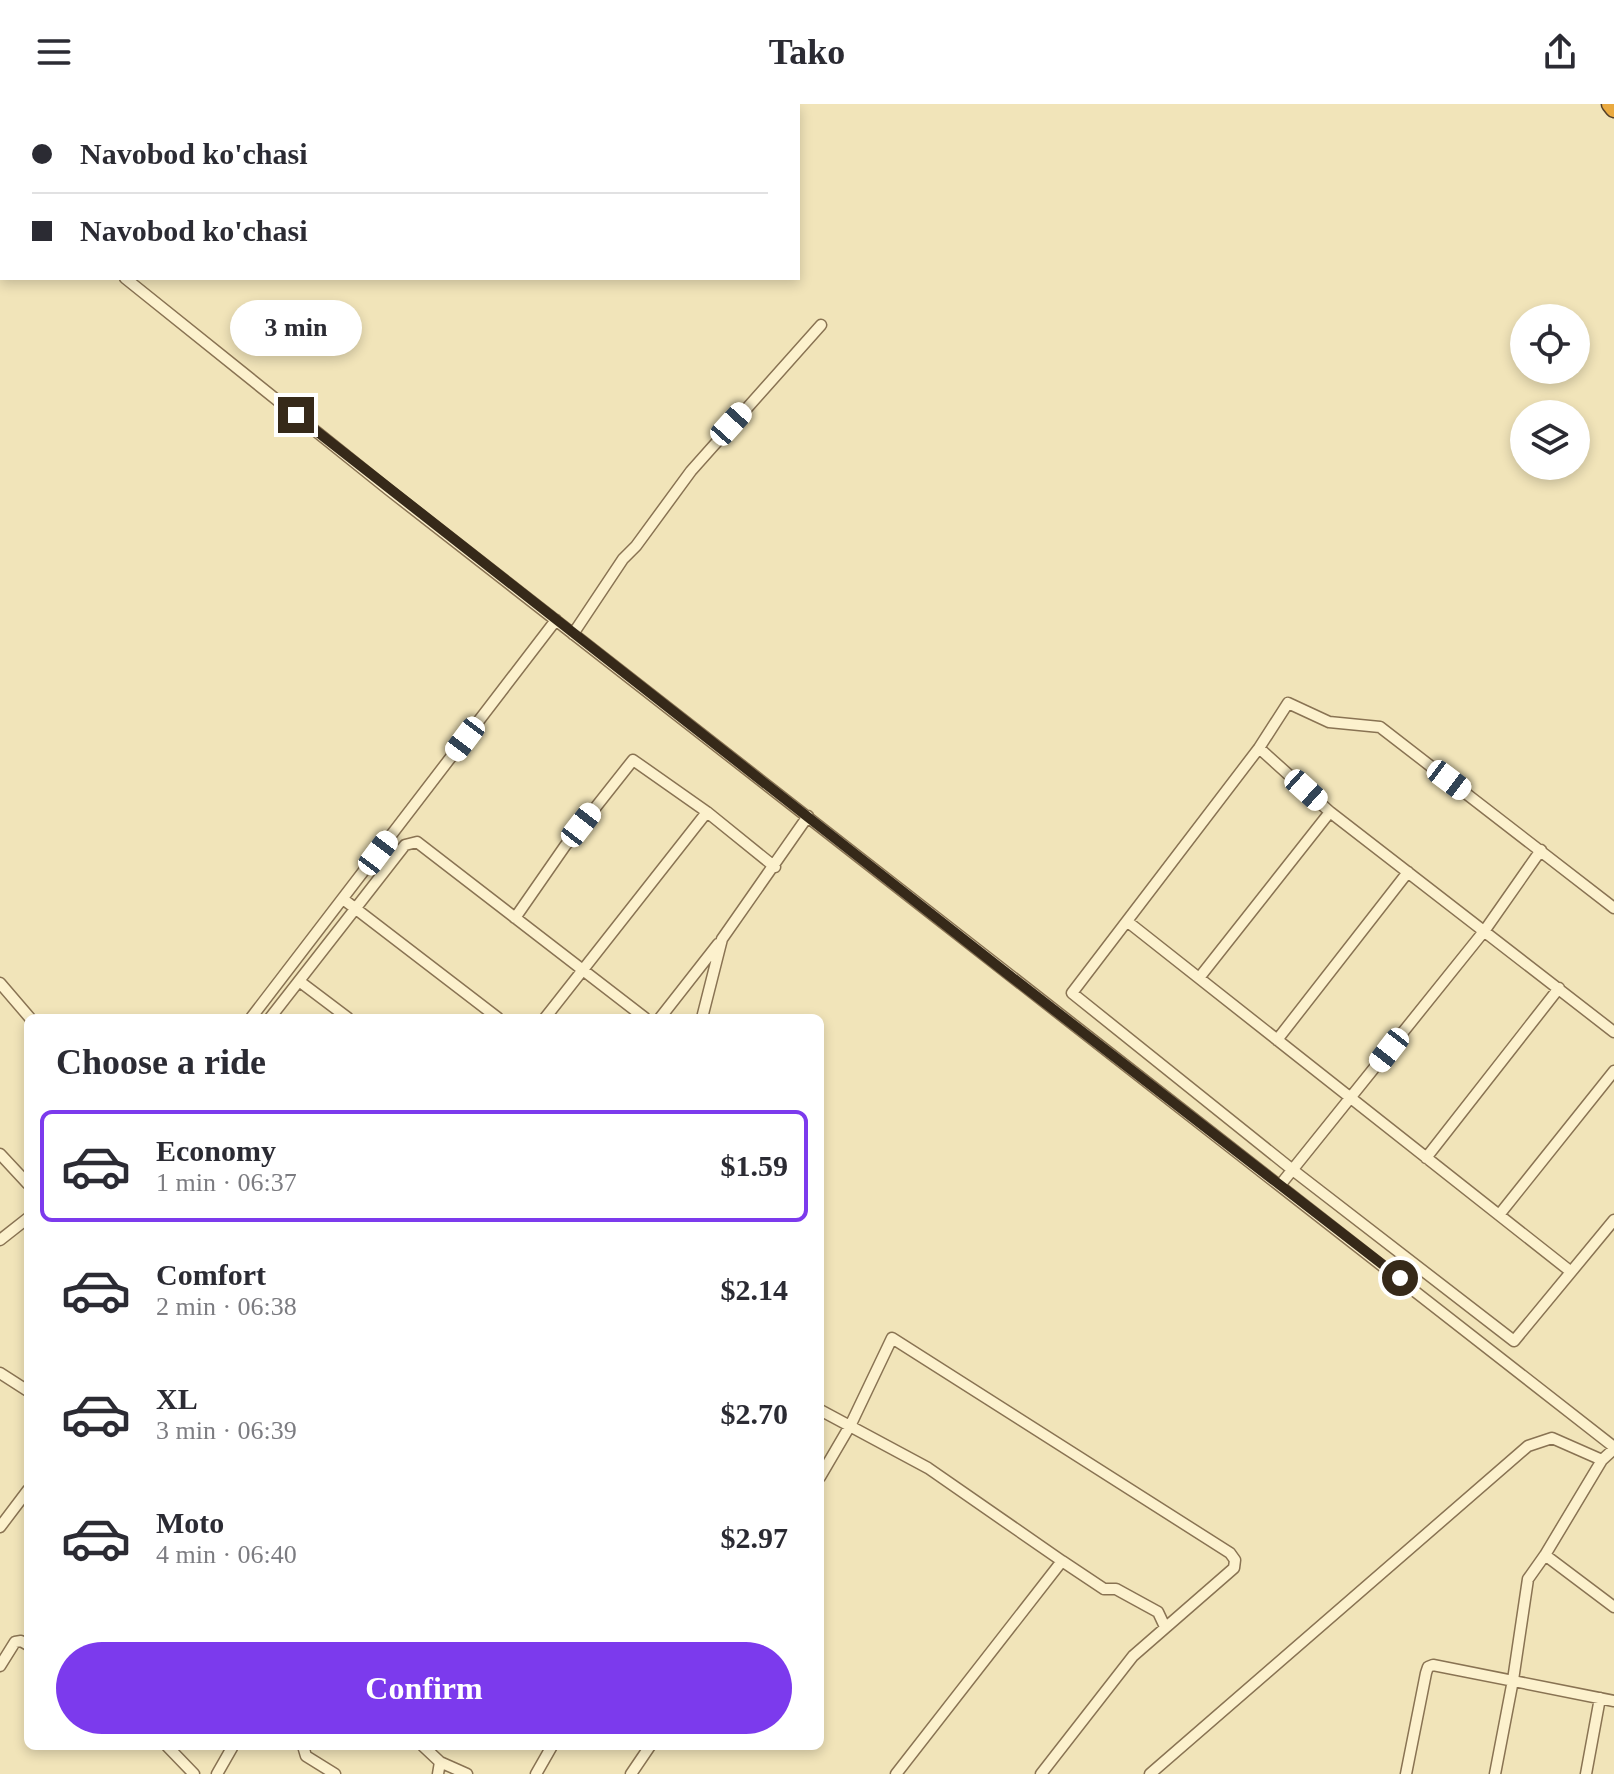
<!DOCTYPE html>
<html lang="en">
<head>
<meta charset="utf-8">
<style>
	:root { --surface:#fff; --page:#f2f2f3; --text:#2b2b33; --muted:#7c7c81; --line:#e1e1e2; --accent:#7c3aed }
	body { margin:0; font-family:Georgia,serif; background:var(--page); color:var(--text); height:100vh; display:flex; flex-direction:column; font-size:30px; white-space:nowrap }
	* { box-sizing:border-box; margin:0 }
	p { font-size:26px; color:var(--muted) }
	.icon { flex:none; width:44px; height:44px; fill:none; stroke:currentColor; stroke-width:2; stroke-linecap:round; stroke-linejoin:round }
	.map { position:relative; flex:1; overflow:hidden }
	.panel { position:absolute; left:24px; top:910px; width:800px; height:736px; display:flex; flex-direction:column; background:var(--surface); border-radius:12px; box-shadow:0 4px 12px #0003 }
	.panel>* { flex:none }
	.top-card { position:absolute; left:0px; top:0px; width:800px; height:176px; box-shadow:0 4px 12px #0003; display:grid; align-content:center; height:176px; padding:0 32px; background:var(--surface) }
	.tools { position:absolute; left:1510px; top:200px; display:grid; gap:16px }
	.tools a { display:grid; place-items:center; width:80px; height:80px; border-radius:50%; background:var(--surface); box-shadow:0 4px 12px #0003; font-size:40px }
	.end { position:absolute; width:36px; height:36px; margin:-18px; border:10px solid #362919; background:#fff; box-shadow:0 0 0 4px #fff }
	.from { border-radius:50% }
	.bubble { position:absolute; height:56px; border-radius:28px; background:var(--surface); box-shadow:0 4px 12px #0003; font-size:26px; font-weight:600; line-height:56px; text-align:center }
	.car { position:absolute; width:24px; height:48px; margin:-24px -12px; border-radius:10px; box-shadow:0 0 6px 2px #0007; background:linear-gradient(#fff 24%,#345 0 40%,#fff 0 76%,#345 0 86%,#fff 0) }
	.top-card b { display:flex; align-items:center; gap:28px; height:76px; font-size:30px }
	.top-card b+b { border-top:2px solid var(--line) }
	.top-card i { width:20px; height:20px; background:var(--text) }
	ul { padding:0; list-style:none }
	li { display:flex; align-items:center; gap:24px; height:112px; margin:0 16px 12px; padding:0 16px; border:4px solid transparent; border-radius:12px }
	li div { flex:1 }
	li b { display:block; font-size:30px }
	li em { font-style:normal; font-weight:600 }
	li.active { border-color:var(--accent) }
	li>.icon { width:72px; height:72px; stroke-width:1.5 }
	h2 { padding:0 32px; font-size:36px; line-height:96px }
	.cta { display:flex; gap:16px; margin-top:auto; padding:16px 32px }
	.cta a { flex:1; height:92px; border-radius:48px; background:var(--accent); color:#fff; font-size:32px; font-weight:600; line-height:92px; text-align:center }
	header { display:flex; justify-content:space-between; align-items:center; height:104px; padding:0 32px; background:var(--surface); font-size:36px; font-weight:600 }
	.map>svg:first-child { display:block }
	.lines { fill:none; stroke-linecap:round; stroke-linejoin:round }
	.minor-casing { stroke:#897353; stroke-width:13 }
	.highway-casing { stroke:#554028; stroke-width:19 }
	.minor { stroke:#fcf1cd; stroke-width:10 }
	.highway { stroke:#eaaa40; stroke-width:16 }
	.route { stroke:#362919; stroke-width:10 }
</style>
</head>
<body>
<header><svg class="icon" aria-label="menu" viewBox="0 0 24 24"><path d="M4 6h16M4 12h16M4 18h16"/></svg>Tako<svg class="icon" aria-label="share" viewBox="0 0 24 24"><path d="M12 15V3M7 8l5-5 5 5M5 13v7h14v-7"/></svg></header>
<div class="map">
<svg width="1614" height="1670" viewBox="0 0 1614 1670">
	<rect width="100%" height="100%" fill="#f1e4b9"/>
	<g class="lines">
		<defs>
			<path id="minor" d="M 78,2 L 80,0
				M 0,73 L 2,74
				M 125,174 L 389,386 L 1614,1343
				M 573,530 L 623,455 L 636,442 L 691,367 L 821,221
				M 1259,644 L 1330,708 L 1614,928
				M 343,795 L 498,914
				M 1614,804 L 1380,623 L 1329,618 L 1288,599 L 1259,644 L 1072,889 L 1294,1067 L 1514,1237 L 1614,1116
				M 515,814 L 565,742 L 633,656 L 707,708 L 775,763
				M 1128,818 L 1570,1167
				M 1199,874 L 1330,708
				M 299,877 L 348,914
				M 0,879 L 30,914
				M 251,914 L 556,516
				M 270,914 L 405,741 L 417,738 L 645,914
				M 545,914 L 707,708
				M 660,914 L 718,840
				M 702,914 L 722,835 L 808,712
				M 1277,936 L 1408,768
				M 0,1050 L 28,1080
				M 1426,1054 L 1559,884
				M 1281,1080 L 1485,826 L 1541,746
				M 1499,1111 L 1614,967
				M 0,1136 L 28,1114
				M 0,1269 L 28,1287
				M 820,1306 L 928,1364 L 1062,1457 L 896,1670
				M 820,1373 L 851,1320 L 892,1234 L 1230,1449 L 1235,1456 L 1234,1464 L 1133,1552 L 1041,1670
				M 0,1423 L 28,1386
				M 1545,1451 L 1614,1503
				M 1062,1457 L 1104,1485 L 1116,1485 L 1158,1508 L 1165,1523
				M 0,1562 L 15,1538 L 21,1537 L 28,1541
				M 167,1642 L 194,1670
				M 303,1642 L 306,1652 L 335,1670
				M 423,1642 L 440,1658 L 438,1670
				M 440,1658 L 467,1670
				M 217,1670 L 233,1642
				M 536,1670 L 552,1642
				M 631,1670 L 650,1642
				M 1150,1670 L 1528,1342 L 1552,1334 L 1602,1356 L 1614,1345
				M 1406,1670 L 1426,1569 L 1428,1563 L 1433,1561 L 1614,1597
				M 1495,1670 L 1513,1576 L 1528,1475 L 1545,1451 L 1602,1356
				M 1586,1670 L 1600,1594"/>
			<path id="highway" d="M 1610,0 L 1614,5"/>
		</defs>
		<use href="#minor" class="minor-casing"/>
		<use href="#highway" class="highway-casing"/>
		<use href="#minor" class="minor"/>
		<use href="#highway" class="highway"/>
	</g>
	<g class="lines">
		<path class="route" d="M 296,311 L 1009,871 L 1400,1174"/>
	</g>
</svg>
<div class="tools">
<a><svg class="icon" aria-label="locate" viewBox="0 0 24 24"><circle cx="12" cy="12" r="6"/><path d="M12 2v4M12 18v4M2 12h4M18 12h4"/></svg></a>
<a><svg class="icon" aria-label="layers" viewBox="0 0 24 24"><path d="M12 4l9 5-9 5-9-5zM3 14l9 5 9-5"/></svg></a>
</div>
<i class="end from" style="left:1400px;top:1174px"></i>
<i class="end" style="left:296px;top:311px"></i>
<div class="bubble" style="left:230px;top:196px;width:132px">3 min</div>
<i class="car" style="left:731px;top:320px;rotate:42deg"></i>
<i class="car" style="left:465px;top:635px;rotate:217deg"></i>
<i class="car" style="left:1449px;top:676px;rotate:127deg"></i>
<i class="car" style="left:1306px;top:686px;rotate:132deg"></i>
<i class="car" style="left:581px;top:721px;rotate:38deg"></i>
<i class="car" style="left:378px;top:749px;rotate:37deg"></i>
<i class="car" style="left:1389px;top:946px;rotate:218deg"></i>
<div class="top-card">
<b><i class="from"></i>Navobod ko'chasi</b>
<b><i></i>Navobod ko'chasi</b>
</div>
<section class="panel">
<h2>Choose a ride</h2>
<ul>
<li class="active"><svg class="icon" aria-label="car" viewBox="0 0 24 24"><path d="M5 17H2v-5l4-1 3-4h7l3 4 3 1v5h-3M9 17h6M6 11h13"/><circle cx="7" cy="17" r="2"/><circle cx="17" cy="17" r="2"/></svg><div><b>Economy</b><p>1 min · 06:37</p></div><em>$1.59</em></li>
<li><svg class="icon" aria-label="car" viewBox="0 0 24 24"><path d="M5 17H2v-5l4-1 3-4h7l3 4 3 1v5h-3M9 17h6M6 11h13"/><circle cx="7" cy="17" r="2"/><circle cx="17" cy="17" r="2"/></svg><div><b>Comfort</b><p>2 min · 06:38</p></div><em>$2.14</em></li>
<li><svg class="icon" aria-label="car" viewBox="0 0 24 24"><path d="M5 17H2v-5l4-1 3-4h7l3 4 3 1v5h-3M9 17h6M6 11h13"/><circle cx="7" cy="17" r="2"/><circle cx="17" cy="17" r="2"/></svg><div><b>XL</b><p>3 min · 06:39</p></div><em>$2.70</em></li>
<li><svg class="icon" aria-label="car" viewBox="0 0 24 24"><path d="M5 17H2v-5l4-1 3-4h7l3 4 3 1v5h-3M9 17h6M6 11h13"/><circle cx="7" cy="17" r="2"/><circle cx="17" cy="17" r="2"/></svg><div><b>Moto</b><p>4 min · 06:40</p></div><em>$2.97</em></li>
</ul>
<div class="cta"><a>Confirm</a></div>
</section>
</div>
</body>
</html>
